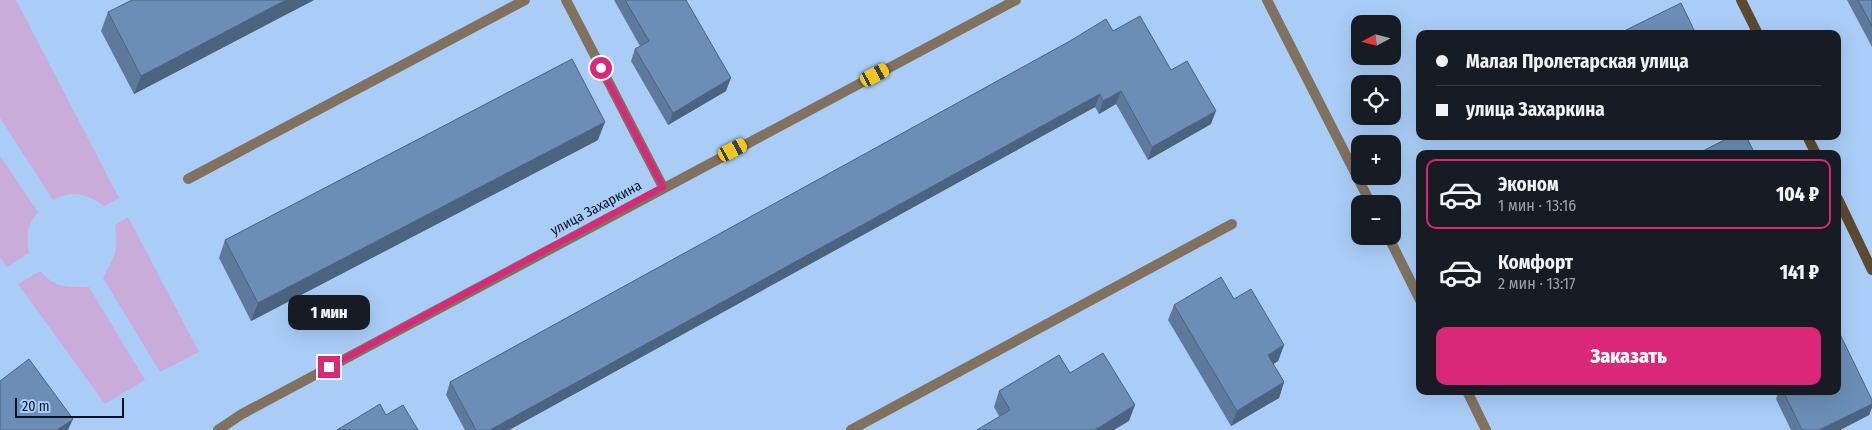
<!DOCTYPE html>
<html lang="ru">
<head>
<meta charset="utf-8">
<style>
	:root { --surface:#171b24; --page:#242831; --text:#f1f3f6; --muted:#9ea1a6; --line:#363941; --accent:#db2777 }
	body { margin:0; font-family:"Fira Sans Condensed",sans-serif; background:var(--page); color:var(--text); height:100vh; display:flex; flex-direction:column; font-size:19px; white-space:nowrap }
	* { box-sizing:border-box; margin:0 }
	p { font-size:16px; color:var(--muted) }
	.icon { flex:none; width:28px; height:28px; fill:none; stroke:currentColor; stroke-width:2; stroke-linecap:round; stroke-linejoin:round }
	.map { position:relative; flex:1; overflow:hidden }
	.drawer { position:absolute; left:1416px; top:150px; width:425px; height:245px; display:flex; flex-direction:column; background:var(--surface); border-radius:10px; box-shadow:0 5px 20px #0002 }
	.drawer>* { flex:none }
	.top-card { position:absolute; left:1416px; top:30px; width:425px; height:110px; border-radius:10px; box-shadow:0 5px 20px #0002; display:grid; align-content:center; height:110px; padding:0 20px; background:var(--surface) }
	.needle { width:32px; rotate:263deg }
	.tools { position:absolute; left:1351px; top:15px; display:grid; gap:10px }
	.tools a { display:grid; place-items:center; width:50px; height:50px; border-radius:10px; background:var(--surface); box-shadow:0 5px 20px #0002; font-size:25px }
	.scale { position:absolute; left:15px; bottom:12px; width:109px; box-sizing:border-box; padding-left:5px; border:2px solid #071423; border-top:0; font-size:14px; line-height:18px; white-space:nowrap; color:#071423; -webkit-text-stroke:4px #a9cdf7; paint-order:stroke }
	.end { position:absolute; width:22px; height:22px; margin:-11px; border:6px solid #db2777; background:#fff; box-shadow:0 0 0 2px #fff }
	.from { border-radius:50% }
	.bubble { position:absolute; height:35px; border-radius:10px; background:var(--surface); box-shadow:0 5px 20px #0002; font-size:16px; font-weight:800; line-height:35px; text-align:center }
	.car { position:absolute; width:15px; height:30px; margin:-15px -8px; border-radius:6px; box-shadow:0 0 4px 1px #0007; background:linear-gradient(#f5c518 24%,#345 0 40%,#f5c518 0 76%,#345 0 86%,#f5c518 0) }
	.top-card b { display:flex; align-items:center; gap:18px; height:48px; font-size:19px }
	.top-card b+b { border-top:1px solid var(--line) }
	.top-card i { width:12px; height:12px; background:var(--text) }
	ul { padding:9px 0 0; list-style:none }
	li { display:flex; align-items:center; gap:15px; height:70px; margin:0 10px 8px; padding:0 10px; border:2px solid transparent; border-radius:10px }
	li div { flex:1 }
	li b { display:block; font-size:19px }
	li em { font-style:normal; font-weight:800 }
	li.on { border-color:var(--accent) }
	li>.icon { width:45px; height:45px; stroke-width:1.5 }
	.action { display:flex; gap:10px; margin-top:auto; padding:10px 20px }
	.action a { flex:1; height:58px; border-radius:10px; background:var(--accent); color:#fff; font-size:20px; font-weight:800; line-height:58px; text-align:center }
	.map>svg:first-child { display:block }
	.green { fill:#c9acda }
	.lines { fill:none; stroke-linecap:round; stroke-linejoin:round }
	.service { stroke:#817260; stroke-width:10 }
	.minor { stroke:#817260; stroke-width:10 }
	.tertiary { stroke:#817260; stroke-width:10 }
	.secondary { stroke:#5d492f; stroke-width:10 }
	.wall { fill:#5d7a9d }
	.shaded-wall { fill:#4c637f }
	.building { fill:#6c8eb6; stroke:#4c637f }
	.route { stroke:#db2777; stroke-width:6 }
	.labels { text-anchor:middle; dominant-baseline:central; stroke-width:5; stroke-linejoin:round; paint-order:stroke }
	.street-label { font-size:14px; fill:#071423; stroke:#a9cdf7 }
</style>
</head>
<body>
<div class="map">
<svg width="1872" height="430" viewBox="0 0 1872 430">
	<rect width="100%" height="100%" fill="#a9cdf7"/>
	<path class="green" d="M 0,0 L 16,0 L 119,198 L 104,206 C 87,194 72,189 53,200 L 0,118 Z
		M 0,156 L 38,212 C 27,225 26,236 29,253 L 7,267 L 0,257 Z
		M 128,217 L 199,352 L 160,372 L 103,278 C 116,253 118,254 115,225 Z
		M 40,271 C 53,287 69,288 89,287 L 145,380 L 105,404 L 18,284 Z"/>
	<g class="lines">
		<path class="service" d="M 188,179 L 525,0"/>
		<path class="minor" d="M 566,0 L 663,187
			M 1267,0 L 1371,204
			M 1388,236 L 1420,300
			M 1467,391 L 1486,430
			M 851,430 L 1232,224"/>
		<path class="tertiary" d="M 218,430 L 242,414 L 1016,0"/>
		<path class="secondary" d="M 1741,0 L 1758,34
			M 1807,136 L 1816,154
			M 1838,199 L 1872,270"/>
	</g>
	<path class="wall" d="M 314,0 L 134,94 L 101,31 L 108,12 Z
		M 614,0 L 686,0 L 726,91 L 668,125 L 631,61 L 635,49 L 640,46 Z
		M 1847,0 L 1872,0 L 1872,47 Z
		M 1113,31 L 1171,70 L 1211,124 L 1148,160 L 1116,104 L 1099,114 L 1095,107 L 509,430 L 465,430 L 446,395 L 450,382 Z
		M 598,140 L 251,321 L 219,258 L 225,240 Z
		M 1234,299 L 1284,345 L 1278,361 L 1273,364 L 1284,382 L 1279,398 L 1231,426 L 1168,320 L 1174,305 Z
		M 1070,373 L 1129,421 L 999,416 L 994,407 L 999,391 Z
		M 1779,391 L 1838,391 L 1872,404 L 1872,407 L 1869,415 L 1840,430 L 1791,430 L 1776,399 Z"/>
	<path class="shaded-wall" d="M 286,0 L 314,0 L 134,94 L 141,76 Z
		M 731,78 L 726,91 L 668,125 L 673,113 Z
		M 1121,91 L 1116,104 L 1099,114 L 1103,101 Z
		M 1100,94 L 1095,107 L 509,430 L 490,430 Z
		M 1216,111 L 1211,124 L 1148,160 L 1152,147 Z
		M 605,122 L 598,140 L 251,321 L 258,303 Z
		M 1284,345 L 1278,361 L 1262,371 L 1268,355 Z
		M 1284,382 L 1279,398 L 1231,426 L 1237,411 Z
		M 1872,404 L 1872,407 L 1869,415 L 1840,430 L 1819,430 Z
		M 1135,405 L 1129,421 L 1114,430 L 1095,430 Z
		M 73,419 L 68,430 L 57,430 Z"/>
	<path class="building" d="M 132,0 L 286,0 L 141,76 L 108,12 Z
		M 625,0 L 686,0 L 731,78 L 673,113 L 635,49 L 649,41 Z
		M 1858,0 L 1872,0 L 1872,26 Z
		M 1681,3 L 1696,34 L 1628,34 L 1626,30 Z
		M 1140,16 L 1171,70 L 1187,61 L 1216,111 L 1152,147 L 1121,91 L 1103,101 L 1100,94 L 490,430 L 476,430 L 450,382 L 1070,41 L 1106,19 L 1113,31 Z
		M 572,59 L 605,122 L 258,303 L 225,240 Z
		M 1732,136 L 1746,136 L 1755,154 L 1697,154 Z
		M 1221,277 L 1234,299 L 1251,289 L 1284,345 L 1268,355 L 1284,382 L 1237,411 L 1174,305 Z
		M 1838,330 L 1872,400 L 1872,404 L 1819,430 L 1802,430 L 1783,391 L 1838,391 Z
		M 1103,353 L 1135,405 L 1095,430 L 977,430 L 1010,410 L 999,391 L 1059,355 L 1070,373 Z
		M 29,359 L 73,419 L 57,430 L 0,430 L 0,381 Z
		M 380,404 L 386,415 L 403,405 L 418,430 L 337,430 Z"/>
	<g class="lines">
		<path class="route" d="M 329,367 L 663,187 L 601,68"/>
	</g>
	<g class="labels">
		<g class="street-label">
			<text transform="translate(596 208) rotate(-28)">улица Захаркина</text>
		</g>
	</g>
</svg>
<div class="tools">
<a><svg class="needle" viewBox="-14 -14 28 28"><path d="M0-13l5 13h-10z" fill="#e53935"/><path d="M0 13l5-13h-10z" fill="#9ea1a6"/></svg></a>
<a><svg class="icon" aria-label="locate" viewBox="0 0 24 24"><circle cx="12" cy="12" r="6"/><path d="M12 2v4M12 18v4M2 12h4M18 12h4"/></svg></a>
<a>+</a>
<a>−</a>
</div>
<div class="scale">20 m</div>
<i class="end from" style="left:601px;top:68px"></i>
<i class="end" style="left:329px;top:367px"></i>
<div class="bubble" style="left:288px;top:295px;width:82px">1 мин</div>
<i class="car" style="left:875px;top:75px;rotate:62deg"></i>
<i class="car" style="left:733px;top:150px;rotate:62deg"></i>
<div class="top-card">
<b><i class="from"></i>Малая Пролетарская улица</b>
<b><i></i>улица Захаркина</b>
</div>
<section class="drawer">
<ul>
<li class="on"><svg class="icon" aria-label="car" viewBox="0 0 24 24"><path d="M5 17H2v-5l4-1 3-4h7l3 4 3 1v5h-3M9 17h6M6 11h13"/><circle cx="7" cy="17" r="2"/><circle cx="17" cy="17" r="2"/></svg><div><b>Эконом</b><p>1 мин · 13:16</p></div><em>104 ₽</em></li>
<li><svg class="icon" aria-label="car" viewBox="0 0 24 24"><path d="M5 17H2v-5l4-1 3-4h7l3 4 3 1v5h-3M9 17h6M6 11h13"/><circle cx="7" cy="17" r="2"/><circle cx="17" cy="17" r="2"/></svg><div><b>Комфорт</b><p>2 мин · 13:17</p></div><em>141 ₽</em></li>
</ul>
<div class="action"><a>Заказать</a></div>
</section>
</div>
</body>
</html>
